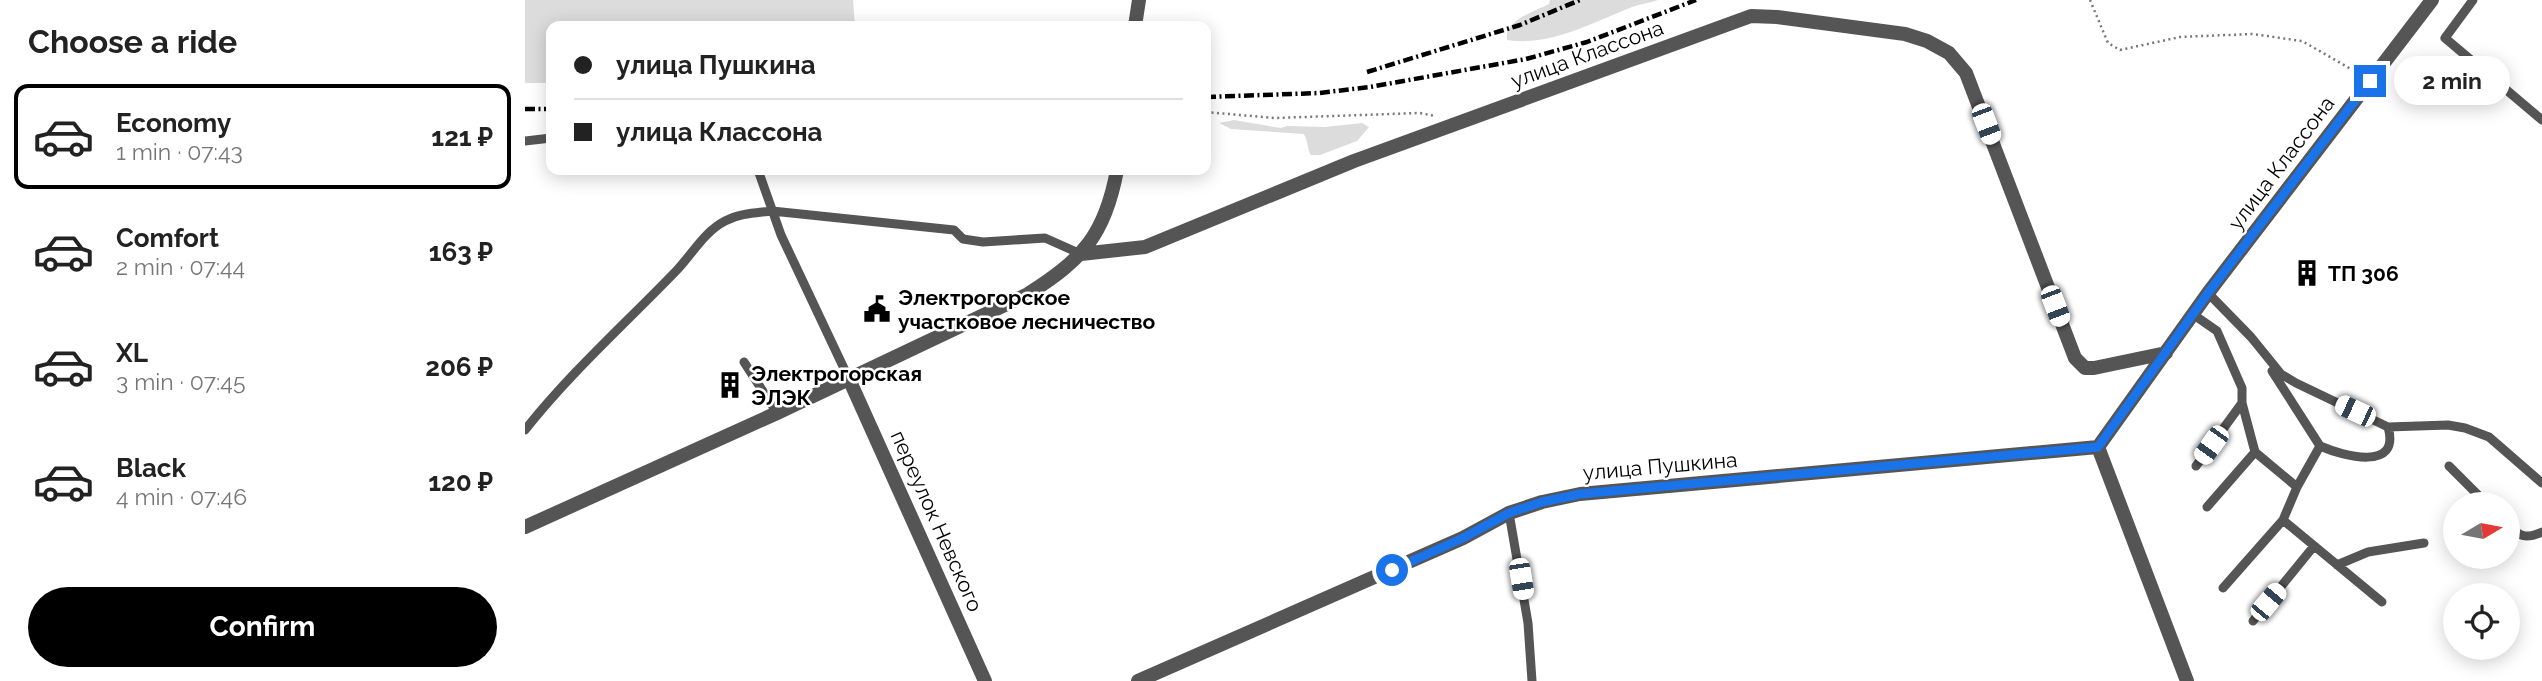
<!DOCTYPE html>
<html lang="en">
<head>
<meta charset="utf-8">
<style>
	:root { --surface:#fff; --page:#f6f6f6; --text:#222; --muted:#767676; --line:#e0e0e0; --accent:#000 }
	body { margin:0; font-family:Raleway,sans-serif; background:var(--page); color:var(--text); height:100vh; display:flex; flex-direction:column; font-size:26px; white-space:nowrap }
	* { box-sizing:border-box; margin:0 }
	p { font-size:23px; color:var(--muted) }
	.icon { flex:none; width:38px; height:38px; fill:none; stroke:currentColor; stroke-width:2; stroke-linecap:round; stroke-linejoin:round }
	.map { position:relative; flex:1; overflow:hidden }
	.panel { display:flex; flex-direction:column; background:var(--surface); width:525px }
	.panel>* { flex:none }
	.guide { position:absolute; left:21px; top:21px; width:665px; height:154px; border-radius:14px; box-shadow:0 4px 18px #0003; display:grid; align-content:center; height:154px; padding:0 28px; background:var(--surface) }
	.needle { width:46px; rotate:80deg }
	.buttons { position:absolute; left:1918px; top:492px; display:grid; gap:14px }
	.buttons a { display:grid; place-items:center; width:77px; height:77px; border-radius:50%; background:var(--surface); box-shadow:0 4px 18px #0003; font-size:35px }
	.end { position:absolute; width:32px; height:32px; margin:-16px; border:9px solid #1a73e8; background:#fff; box-shadow:0 0 0 4px #fff }
	.from { border-radius:50% }
	.bubble { position:absolute; height:49px; border-radius:24px; background:var(--surface); box-shadow:0 4px 18px #0003; font-size:23px; font-weight:700; line-height:49px; text-align:center }
	.car { position:absolute; width:21px; height:42px; margin:-21px -10px; border-radius:9px; box-shadow:0 0 5px 2px #0007; background:linear-gradient(#fff 24%,#345 0 40%,#fff 0 76%,#345 0 86%,#fff 0) }
	.guide b { display:flex; align-items:center; gap:24px; height:66px; font-size:26px }
	.guide b+b { border-top:2px solid var(--line) }
	.guide i { width:18px; height:18px; background:var(--text) }
	ul { padding:0; list-style:none }
	li { display:flex; align-items:center; gap:21px; height:105px; margin:0 14px 10px; padding:0 14px; border:4px solid transparent; border-radius:14px }
	li div { flex:1 }
	li b { display:block; font-size:26px }
	li em { font-style:normal; font-weight:700 }
	li.active { border-color:var(--accent) }
	li>.icon { width:63px; height:63px; stroke-width:1.5 }
	h2 { padding:0 28px; font-size:32px; line-height:84px }
	.action { display:flex; gap:14px; margin-top:auto; padding:14px 28px }
	.action a { flex:1; height:80px; border-radius:42px; background:var(--accent); color:#fff; font-size:28px; font-weight:700; line-height:80px; text-align:center }
	main { display:flex; flex:1; min-height:0 }
	.map>svg:first-child { display:block }
	.green { fill:#dcdcdc }
	.lines { fill:none; stroke-linecap:round; stroke-linejoin:round }
	.path { stroke:#777; stroke-width:2.5; stroke-dasharray:2 3.5; stroke-linecap:butt }
	.lane { stroke:#555; stroke-width:9 }
	.street { stroke:#555; stroke-width:14 }
	.rail { stroke:#000; stroke-width:4.5; stroke-dasharray:10 3.5 2 3.5; stroke-linecap:butt }
	.route { stroke:#1a73e8; stroke-width:9 }
	.labels { text-anchor:middle; dominant-baseline:central; stroke-width:5; stroke-linejoin:round; paint-order:stroke }
	.street-label { font-size:21px; fill:#000; stroke:#fff }
	.poi-label { font-size:21px; font-weight:bold; fill:#000; stroke:#fff; text-anchor:start }
</style>
</head>
<body>
<main>
<section class="panel">
<h2>Choose a ride</h2>
<ul>
<li class="active"><svg class="icon" aria-label="car" viewBox="0 0 24 24"><path d="M5 17H2v-5l4-1 3-4h7l3 4 3 1v5h-3M9 17h6M6 11h13"/><circle cx="7" cy="17" r="2"/><circle cx="17" cy="17" r="2"/></svg><div><b>Economy</b><p>1 min · 07:43</p></div><em>121 ₽</em></li>
<li><svg class="icon" aria-label="car" viewBox="0 0 24 24"><path d="M5 17H2v-5l4-1 3-4h7l3 4 3 1v5h-3M9 17h6M6 11h13"/><circle cx="7" cy="17" r="2"/><circle cx="17" cy="17" r="2"/></svg><div><b>Comfort</b><p>2 min · 07:44</p></div><em>163 ₽</em></li>
<li><svg class="icon" aria-label="car" viewBox="0 0 24 24"><path d="M5 17H2v-5l4-1 3-4h7l3 4 3 1v5h-3M9 17h6M6 11h13"/><circle cx="7" cy="17" r="2"/><circle cx="17" cy="17" r="2"/></svg><div><b>XL</b><p>3 min · 07:45</p></div><em>206 ₽</em></li>
<li><svg class="icon" aria-label="car" viewBox="0 0 24 24"><path d="M5 17H2v-5l4-1 3-4h7l3 4 3 1v5h-3M9 17h6M6 11h13"/><circle cx="7" cy="17" r="2"/><circle cx="17" cy="17" r="2"/></svg><div><b>Black</b><p>4 min · 07:46</p></div><em>120 ₽</em></li>
</ul>
<div class="action"><a>Confirm</a></div>
</section>
<div class="map">
<svg width="2017" height="681" viewBox="0 0 2017 681">
	<rect width="100%" height="100%" fill="#fff"/>
	<path class="green" d="M 0,0 L 328,0 L 330,26 L 26,26 L 26,83 L 0,83 Z
		M 1025,0 L 1133,0 C 1125,3 1115,4 1107,7 C 1069,22 1024,47 982,40 C 979,20 1009,12 1024,4 Z
		M 709,120 L 755,128 L 762,126 L 800,127 L 837,123 L 844,127 L 832,141 L 795,155 L 786,155 C 782,148 783,142 779,134 L 706,129 L 694,123 Z"/>
	<g class="lines">
		<path class="path" d="M 1565,0 L 1583,43 L 1595,50 L 1655,37 L 1727,34 L 1777,41 L 1833,73
			M 681,112 L 749,118 L 895,113 L 910,116"/>
		<path class="lane" d="M 1948,0 L 1920,38 L 2017,120
			M 0,141 L 26,138
			M 233,170 L 256,235 L 324,379
			M 1683,293 L 1726,337 L 1756,374 L 1771,383 L 1863,427 L 1923,425 L 1940,428 L 1964,437 L 2017,483
			M 1669,315 L 1692,331 L 1717,388 L 1717,403 L 1671,466
			M 219,362 L 252,413
			M 1717,403 L 1730,452
			M 0,430 C 46,372 101,323 152,270 C 168,253 179,232 200,221 C 215,213 232,213 247,211 L 429,230 L 438,239 L 458,242 L 520,238 L 556,254
			M 1795,446 C 1818,456 1876,472 1863,427
			M 1924,466 L 1962,504
			M 1682,507 L 1730,452 L 1772,487 L 1795,446 L 1747,371
			M 984,513 L 1003,623 L 1007,681
			M 1758,520 L 1857,602
			M 1983,525 C 1995,537 2001,539 2017,532
			M 1812,565 L 1843,552 L 1899,543
			M 1698,588 L 1758,520 L 1772,487
			M 1728,621 L 1789,546"/>
		<path class="street" d="M 610,26 L 614,0
			M 556,254 L 620,247 L 829,161 L 1226,16 L 1252,17 L 1380,34 L 1402,41 L 1424,53 L 1441,73 L 1550,358 L 1560,368 L 1569,368 L 1641,353
			M 324,379 L 460,681
			M 1573,447 L 1683,293 L 1907,0
			M 1573,447 L 1662,681
			M 0,527 L 252,413 L 503,294 C 558,259 580,235 592,170
			M 613,681 L 938,538 L 984,513 L 1017,502 L 1055,494 L 1573,447"/>
		<path class="rail" d="M 842,72 L 995,25 L 1055,0
			M 681,97 L 794,93 L 845,87 L 1001,59 L 1062,42 L 1171,0
			M 0,109 L 26,109"/>
	</g>
	<g class="lines">
		<path class="route" d="M 867,570 L 938,538 L 984,513 L 1017,502 L 1055,494 L 1573,447 L 1683,293 L 1845,81"/>
	</g>
	<defs>
		<symbol id="building-bare" viewBox="-9 -9 18 18"><path d="M-4-6H4V6H1V3H-1V6H-4ZM-2.5-4.3h1.7v1.8h-1.7ZM.8-4.3h1.7v1.8H.8ZM-2.5-1h1.7V.8h-1.7ZM.8-1h1.7V.8H.8Z" fill="#000" stroke="#fff" stroke-width="2.5" paint-order="stroke"/></symbol>
		<symbol id="civic-bare" viewBox="-9 -9 18 18"><path d="M-.6-6.5H3V-4.5H.6V-3L4-1V1h2V6H-6V1h2V-1L-.6-3ZM-1.2 2.5V6h2.4V2.5Z" fill="#000" stroke="#fff" stroke-width="2.5" paint-order="stroke"/></symbol>
	</defs>
	<g fill-rule="evenodd">
		<use href="#building-bare" x="1763" y="254" width="38" height="38"/>
		<use href="#civic-bare" x="333" y="290" width="38" height="38"/>
		<use href="#building-bare" x="186" y="366" width="38" height="38"/>
	</g>
	<g class="labels">
		<g class="street-label">
			<text transform="translate(1062 54) rotate(-20)">улица Классона</text>
			<text transform="translate(1756 163) rotate(-53)">улица Классона</text>
			<text transform="translate(1135 466) rotate(-5)">улица Пушкина</text>
			<text transform="translate(412 521) rotate(66)">переулок Невского</text>
		</g>
		<g class="poi-label">
			<text x="1803" y="273">ТП 306</text>
			<text x="373" y="297">Электрогорское<tspan x="373" dy="24">участковое лесничество</tspan></text>
			<text x="226" y="373">Электрогорская<tspan x="226" dy="24">ЭЛЭК</tspan></text>
		</g>
	</g>
</svg>
<div class="buttons">
<a><svg class="needle" viewBox="-14 -14 28 28"><path d="M0-13l5 13h-10z" fill="#e53935"/><path d="M0 13l5-13h-10z" fill="#767676"/></svg></a>
<a><svg class="icon" aria-label="locate" viewBox="0 0 24 24"><circle cx="12" cy="12" r="6"/><path d="M12 2v4M12 18v4M2 12h4M18 12h4"/></svg></a>
</div>
<i class="end from" style="left:867px;top:570px"></i>
<i class="end" style="left:1845px;top:81px"></i>
<div class="bubble" style="left:1869px;top:56px;width:116px">2 min</div>
<i class="car" style="left:1461px;top:124px;rotate:159deg"></i>
<i class="car" style="left:1530px;top:306px;rotate:159deg"></i>
<i class="car" style="left:1830px;top:411px;rotate:295deg"></i>
<i class="car" style="left:1686px;top:445px;rotate:216deg"></i>
<i class="car" style="left:996px;top:579px;rotate:171deg"></i>
<i class="car" style="left:1743px;top:602px;rotate:40deg"></i>
<div class="guide">
<b><i class="from"></i>улица Пушкина</b>
<b><i></i>улица Классона</b>
</div>
</div>
</main>
</body>
</html>
